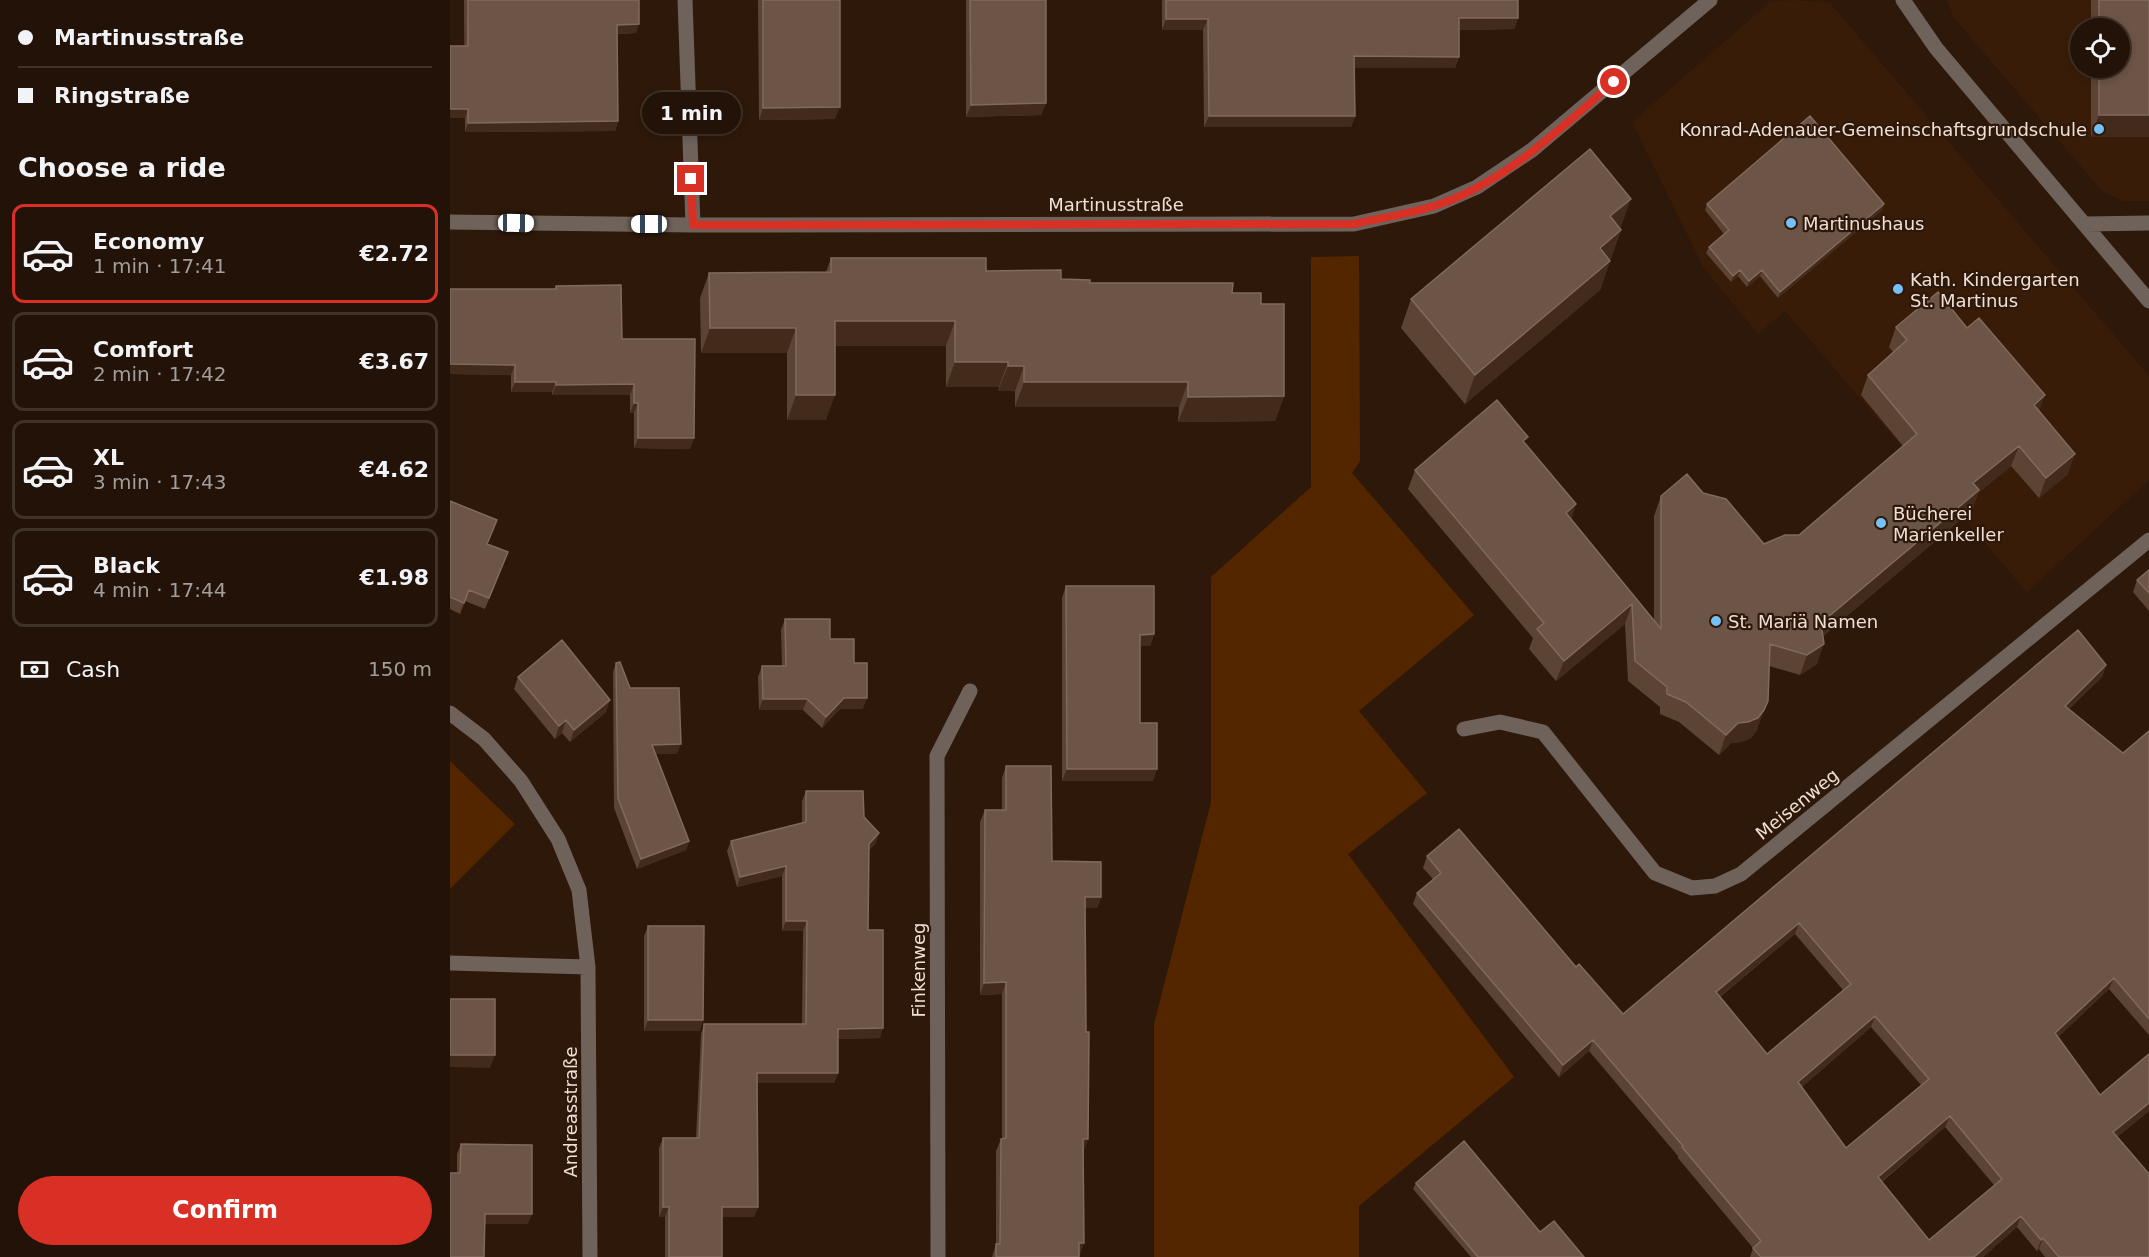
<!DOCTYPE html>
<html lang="en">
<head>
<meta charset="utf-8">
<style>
	:root { --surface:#221207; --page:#2a1b11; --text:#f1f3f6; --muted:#a29e9b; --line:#3f3228; --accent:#d93025 }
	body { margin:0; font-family:"DejaVu Sans",sans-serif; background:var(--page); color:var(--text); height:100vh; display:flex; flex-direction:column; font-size:22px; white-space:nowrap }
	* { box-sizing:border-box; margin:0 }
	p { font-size:20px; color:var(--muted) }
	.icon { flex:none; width:33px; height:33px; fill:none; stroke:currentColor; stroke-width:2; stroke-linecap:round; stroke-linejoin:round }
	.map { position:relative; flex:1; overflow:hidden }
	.side { display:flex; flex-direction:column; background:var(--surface); width:450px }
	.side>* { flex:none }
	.banner { display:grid; align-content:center; height:132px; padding:0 18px; background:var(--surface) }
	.buttons { position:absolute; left:1620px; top:18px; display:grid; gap:12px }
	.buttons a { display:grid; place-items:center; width:60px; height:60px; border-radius:50%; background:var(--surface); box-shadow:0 3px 9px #0003,0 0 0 2px var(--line); font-size:30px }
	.end { position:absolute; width:27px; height:27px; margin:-14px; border:8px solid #d93025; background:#fff; box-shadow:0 0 0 3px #fff }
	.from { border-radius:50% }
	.bubble { position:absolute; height:42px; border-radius:21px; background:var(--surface); box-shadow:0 3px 9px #0003,0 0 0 2px var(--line); font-size:20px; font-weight:700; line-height:42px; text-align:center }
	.car { position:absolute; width:18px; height:36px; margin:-18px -9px; border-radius:8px; box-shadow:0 0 4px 2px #0007; background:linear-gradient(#fff 24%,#345 0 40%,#fff 0 76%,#345 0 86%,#fff 0) }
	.banner b { display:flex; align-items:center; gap:21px; height:57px; font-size:22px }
	.banner b+b { border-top:2px solid var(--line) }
	.banner i { width:15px; height:15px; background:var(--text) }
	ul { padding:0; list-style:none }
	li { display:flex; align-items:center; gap:18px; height:99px; margin:0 12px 9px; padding:0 6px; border:3px solid var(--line); border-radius:12px }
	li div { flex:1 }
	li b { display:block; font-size:22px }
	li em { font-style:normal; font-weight:700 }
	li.on { border-color:var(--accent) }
	li>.icon { width:54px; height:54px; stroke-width:1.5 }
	h2 { padding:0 18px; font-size:27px; line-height:72px }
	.pay { display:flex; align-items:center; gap:15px; height:66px; padding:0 18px; font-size:22px }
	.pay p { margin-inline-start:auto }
	.cta { display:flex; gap:12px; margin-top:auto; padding:12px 18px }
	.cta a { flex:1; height:69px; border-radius:36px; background:var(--accent); color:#fff; font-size:24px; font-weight:700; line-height:69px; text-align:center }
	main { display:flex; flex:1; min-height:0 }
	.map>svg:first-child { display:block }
	.built { fill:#381c08; fill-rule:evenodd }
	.green { fill:#532600 }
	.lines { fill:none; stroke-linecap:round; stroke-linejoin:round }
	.street { stroke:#6e625b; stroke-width:15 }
	.wall { fill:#5c4434; fill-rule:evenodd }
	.shaded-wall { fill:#432b1c }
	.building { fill:#6c5446; stroke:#806a5c; stroke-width:1.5; fill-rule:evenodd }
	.route { stroke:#d93025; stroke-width:8 }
	.poi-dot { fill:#75c0f6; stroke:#2e1809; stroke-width:2 }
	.labels { text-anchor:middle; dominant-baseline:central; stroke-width:4.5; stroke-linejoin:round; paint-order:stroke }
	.poi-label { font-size:18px; fill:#efdfd6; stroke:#2e1809; text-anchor:start }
	.street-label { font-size:18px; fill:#efdfd6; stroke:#2e1809 }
</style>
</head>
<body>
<main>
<section class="side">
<div class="banner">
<b><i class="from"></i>Martinusstraße</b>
<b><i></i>Ringstraße</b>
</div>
<h2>Choose a ride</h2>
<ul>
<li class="on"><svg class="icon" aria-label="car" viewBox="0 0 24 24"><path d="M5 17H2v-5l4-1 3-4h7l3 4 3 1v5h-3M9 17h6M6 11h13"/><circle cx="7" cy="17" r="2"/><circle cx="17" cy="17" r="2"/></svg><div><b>Economy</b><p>1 min · 17:41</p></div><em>€2.72</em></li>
<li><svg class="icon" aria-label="car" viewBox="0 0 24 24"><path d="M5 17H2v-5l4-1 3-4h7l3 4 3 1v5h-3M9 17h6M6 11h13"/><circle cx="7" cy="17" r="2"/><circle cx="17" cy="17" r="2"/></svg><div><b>Comfort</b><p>2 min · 17:42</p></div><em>€3.67</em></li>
<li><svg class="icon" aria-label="car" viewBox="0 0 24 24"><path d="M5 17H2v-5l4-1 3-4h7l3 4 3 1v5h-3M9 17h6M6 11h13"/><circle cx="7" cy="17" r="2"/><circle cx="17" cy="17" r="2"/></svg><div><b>XL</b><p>3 min · 17:43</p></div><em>€4.62</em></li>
<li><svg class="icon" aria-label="car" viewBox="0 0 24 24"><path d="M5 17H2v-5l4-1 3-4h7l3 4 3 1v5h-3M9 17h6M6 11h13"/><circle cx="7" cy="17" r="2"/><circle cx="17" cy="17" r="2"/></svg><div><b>Black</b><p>4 min · 17:44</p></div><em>€1.98</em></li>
</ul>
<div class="pay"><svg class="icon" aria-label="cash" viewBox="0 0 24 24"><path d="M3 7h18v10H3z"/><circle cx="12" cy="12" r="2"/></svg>Cash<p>150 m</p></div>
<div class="cta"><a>Confirm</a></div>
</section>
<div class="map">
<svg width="1699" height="1257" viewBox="0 0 1699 1257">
	<rect width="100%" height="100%" fill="#2e1809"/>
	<path class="built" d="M 1343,0 L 1380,3 L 1699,376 L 1699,480 L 1577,592 L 1335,311 L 1308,334 L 1253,267 L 1182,122 L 1320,2 Z
		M 1497,0 L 1699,0 L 1699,201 L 1673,201 L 1652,191 L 1504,18 ZM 1630,28 L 1670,28 L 1670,68 L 1630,68 Z"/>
	<path class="green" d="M 909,256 L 910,461 L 902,473 L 1024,615 L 909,711 L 977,793 L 898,854 L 1064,1077 L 909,1206 L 909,1257 L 704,1257 L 704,1024 L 761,802 L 761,577 L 861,487 L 861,257 Z
		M 0,761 L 65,824 L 0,889 Z"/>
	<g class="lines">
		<path class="street" d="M 235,0 L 243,225
			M 1453,0 L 1486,48 L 1699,301
			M 0,222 L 243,225 L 904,224 L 984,206 L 1027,187 L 1082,150 L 1260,0
			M 1636,224 L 1699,223
			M 0,713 L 34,739 L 71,781 L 108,839 L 129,890 L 138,967 L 140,1257
			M 1014,729 L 1050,722 L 1093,732 L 1205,873 L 1242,888 L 1265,886 L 1291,874 L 1699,540
			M 0,963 L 138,967
			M 488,1257 L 487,756 L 520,691"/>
	</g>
	<path class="wall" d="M 14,0 L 189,0 L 186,33 L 167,34 L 168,121 L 165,131 L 15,132 Z
		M 308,0 L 390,0 L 385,119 L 309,120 Z
		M 516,0 L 596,0 L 596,103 L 591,115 L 516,117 Z
		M 712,0 L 1068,0 L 1068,18 L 1064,29 L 1009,30 L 1009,57 L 1005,68 L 904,68 L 905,116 L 901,127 L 754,127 L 753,30 L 712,30 Z
		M 1641,0 L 1699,0 L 1699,137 L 1641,137 L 1641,68 L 1670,68 L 1670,28 L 1641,28 Z
		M 1257,204 L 1432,210 L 1328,298 L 1310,276 L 1297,287 L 1288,276 L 1281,282 L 1256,253 L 1259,247 L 1274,234 L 1255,210 Z
		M 1171,227 L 1170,228 L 1171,230 L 1161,258 L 1159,260 L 1160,261 L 1150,290 L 1015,404 L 951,328 L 961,299 Z
		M 381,258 L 536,271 L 640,283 L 782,293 L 811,304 L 834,396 L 825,421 L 728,422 L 729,407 L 565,407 L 565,391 L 548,391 L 549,387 L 496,387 L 496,346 L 385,346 L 376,420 L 337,420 L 337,353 L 251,353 L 250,298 L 259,273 L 376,272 Z
		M 106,286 L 172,339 L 244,438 L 240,449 L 184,448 L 184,413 L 180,413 L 180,395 L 102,395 L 102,392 L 61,392 L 61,375 L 0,374 L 104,289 Z
		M 1446,327 L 1517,328 L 1589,411 L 1618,474 L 1589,498 L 1561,466 L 1528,493 L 1522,510 L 1373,636 L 1367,664 L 1350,675 L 1319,666 L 1307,730 L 1301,738 L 1291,742 L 1281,743 L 1269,755 L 1229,722 L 1210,714 L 1210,707 L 1178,681 L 1175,624 L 1106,681 L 1079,649 L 1083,638 L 958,489 L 965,470 L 1076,444 L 1126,504 L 1121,519 L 1204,620 L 1204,516 L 1211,496 L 1253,493 L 1314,544 L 1349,535 L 1453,446 L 1411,395 L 1418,375 L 1443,352 L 1439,347 Z
		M 0,501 L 38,544 L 58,552 L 35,609 L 15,601 L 10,614 L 0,609 Z
		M 1699,570 L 1699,611 L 1683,592 L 1687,580 Z
		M 616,586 L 704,634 L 700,646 L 690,646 L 690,723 L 703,781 L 612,781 L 612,598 Z
		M 335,619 L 380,639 L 404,663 L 413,709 L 390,709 L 372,728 L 353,710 L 309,710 L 308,677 L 312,666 L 332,666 L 331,630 Z
		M 166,663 L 180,688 L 227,754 L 206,754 L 239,841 L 236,850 L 187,869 L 164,808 L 163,672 Z
		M 1656,665 L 1652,677 L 1619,709 L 1673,753 L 1699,731 L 1699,1035 L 1659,989 L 1608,1037 L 1650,1095 L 1699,1054 L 1699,1111 L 1667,1137 L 1699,1257 L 1595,1257 L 1589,1249 L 1587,1251 L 1567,1227 L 1533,1257 L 1300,1257 L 1303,1248 L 1228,1158 L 1228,1156 L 1139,1051 L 1109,1077 L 963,904 L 967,893 L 983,879 L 973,868 L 977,856 L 1126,967 L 1173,1014 ZM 1345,934 L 1393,990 L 1317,1054 L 1270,997 ZM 1421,1027 L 1471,1085 L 1396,1148 L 1352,1087 ZM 1495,1127 L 1544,1185 L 1479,1240 L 1432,1182 Z
		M 68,677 L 156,712 L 120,742 L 112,733 L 105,739 L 64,689 Z
		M 556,766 L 602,861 L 651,897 L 647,908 L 635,908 L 634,1151 L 630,1255 L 629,1255 L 629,1257 L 542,1257 L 546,1244 L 546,1151 L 551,1139 L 552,1139 L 552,994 L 530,995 L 530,822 L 535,810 L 552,810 L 552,778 Z
		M 356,791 L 414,817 L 426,843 L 419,850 L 418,930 L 430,1038 L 388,1039 L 388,1073 L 384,1083 L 307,1083 L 308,1207 L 304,1217 L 272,1217 L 272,1257 L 215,1257 L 215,1217 L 209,1217 L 209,1148 L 213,1138 L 246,1138 L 251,1034 L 254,1024 L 352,1024 L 353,931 L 332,931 L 332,876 L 287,887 L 277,851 L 281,841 L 352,823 L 352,801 Z
		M 198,926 L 250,1031 L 194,1031 L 194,936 Z
		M 11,1144 L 78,1224 L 35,1224 L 7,1173 L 7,1154 Z
		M 966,1183 L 1090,1232 L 1134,1257 L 1021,1257 L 963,1189 Z"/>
	<path class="shaded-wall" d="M 1009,18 L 1068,18 L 1064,29 L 1005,30 Z
		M 716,19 L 758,19 L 753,30 L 712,30 Z
		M 189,24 L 186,33 L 163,34 L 167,25 Z
		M 904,56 L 1009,57 L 1005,68 L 900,68 Z
		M 596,103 L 591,115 L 516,117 L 521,105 Z
		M 390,107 L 385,119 L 309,120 L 313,108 Z
		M 0,109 L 18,109 L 15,118 L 0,118 Z
		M 1649,115 L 1699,115 L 1699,137 L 1641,137 Z
		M 759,116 L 905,116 L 901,127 L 754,127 Z
		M 168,121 L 165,131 L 15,132 L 18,123 Z
		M 1181,199 L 1171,227 L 1150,245 L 1160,216 Z
		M 1434,204 L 1432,210 L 1328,298 L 1330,292 Z
		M 1171,230 L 1161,258 L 1139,276 L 1150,248 Z
		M 1160,261 L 1150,290 L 1015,404 L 1025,375 Z
		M 1290,270 L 1288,276 L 1281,282 L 1283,276 Z
		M 1312,270 L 1310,276 L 1297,287 L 1299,281 Z
		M 385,321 L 505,321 L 496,346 L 376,346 Z
		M 260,328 L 346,328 L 337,353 L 251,353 Z
		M 505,362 L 558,362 L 549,387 L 496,387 Z
		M 0,364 L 65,365 L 61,375 L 0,374 Z
		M 558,366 L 574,366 L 565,391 L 548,391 Z
		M 65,382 L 106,382 L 102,392 L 61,392 Z
		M 574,382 L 738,382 L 729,407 L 565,407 Z
		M 184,384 L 180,395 L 102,395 L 106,385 Z
		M 346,395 L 385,395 L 376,420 L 337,420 Z
		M 1595,395 L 1588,415 L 1584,405 Z
		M 834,396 L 825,421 L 728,422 L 738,397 Z
		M 184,403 L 188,403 L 184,413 L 180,413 Z
		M 188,438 L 244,438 L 240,449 L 184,448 Z
		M 1569,446 L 1561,466 L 1528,493 L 1522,510 L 1364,643 L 1371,623 L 1523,483 Z
		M 1625,454 L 1618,474 L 1589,498 L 1596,478 Z
		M 1126,504 L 1119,524 L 1116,513 Z
		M 1182,604 L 1175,624 L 1106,681 L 1114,661 Z
		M 704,634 L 700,646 L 685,646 L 690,635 Z
		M 1374,644 L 1367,664 L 1350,675 L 1357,655 Z
		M 1656,665 L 1652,677 L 1611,717 L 1615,706 Z
		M 394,698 L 417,698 L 413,709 L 390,709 L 372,728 L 376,717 Z
		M 313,699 L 357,699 L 353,710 L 309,710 Z
		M 160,700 L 156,712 L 120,742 L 124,730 Z
		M 1314,710 L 1307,730 L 1301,738 L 1291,742 L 1281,743 L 1269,755 L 1276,735 L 1288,723 Z
		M 116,720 L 112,733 L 105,739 L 109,726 Z
		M 231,744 L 227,754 L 199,754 L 202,745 Z
		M 617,769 L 707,769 L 703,781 L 612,781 Z
		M 429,833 L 426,843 L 415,854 L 419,844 Z
		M 239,841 L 236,850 L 187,869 L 191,859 Z
		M 336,866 L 332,876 L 287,887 L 290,877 Z
		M 635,897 L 651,897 L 647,908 L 631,908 Z
		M 336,921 L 357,921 L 353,931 L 332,931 Z
		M 1349,923 L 1345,934 L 1262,1003 L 1266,992 Z
		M 1664,978 L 1659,989 L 1601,1044 L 1605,1033 Z
		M 556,982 L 552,994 L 530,995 L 534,983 Z
		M 1425,1016 L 1421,1027 L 1344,1094 L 1348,1082 Z
		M 198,1020 L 253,1020 L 250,1031 L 194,1031 Z
		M 433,1028 L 430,1038 L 385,1039 L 388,1029 Z
		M 1143,1040 L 1139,1051 L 1109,1077 L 1113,1065 Z
		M 0,1055 L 45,1055 L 40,1068 L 0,1067 Z
		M 307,1073 L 388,1073 L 384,1083 L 304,1083 Z
		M 1699,1103 L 1699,1111 L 1659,1143 L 1663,1132 Z
		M 1500,1116 L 1495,1127 L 1424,1188 L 1428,1177 Z
		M 633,1139 L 638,1139 L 634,1151 L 629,1150 Z
		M 213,1207 L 219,1207 L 215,1217 L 209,1217 Z
		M 272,1207 L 308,1207 L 304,1217 L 268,1217 Z
		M 35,1214 L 82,1214 L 78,1224 L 31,1224 Z
		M 1571,1216 L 1567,1227 L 1533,1257 L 1524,1257 Z
		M 1593,1238 L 1589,1249 L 1587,1251 L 1591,1240 Z
		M 629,1243 L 634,1243 L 630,1255 L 624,1255 Z"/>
	<path class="building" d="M 18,0 L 189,0 L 189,24 L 167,25 L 168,121 L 18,123 L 18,109 L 0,109 L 0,46 L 18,46 Z
		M 313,0 L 390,0 L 390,107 L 313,108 Z
		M 520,0 L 596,0 L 596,103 L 521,105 Z
		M 716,0 L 1068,0 L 1068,18 L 1009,18 L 1009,57 L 904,56 L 905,116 L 759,116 L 758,19 L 716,19 Z
		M 1649,0 L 1699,0 L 1699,115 L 1649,115 L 1649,68 L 1670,68 L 1670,28 L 1649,28 Z
		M 1360,116 L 1434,204 L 1330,292 L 1312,270 L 1299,281 L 1290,270 L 1283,276 L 1259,247 L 1279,230 L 1257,204 Z
		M 1140,149 L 1181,199 L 1160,216 L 1171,230 L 1150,248 L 1160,261 L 1025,375 L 961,299 Z
		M 381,258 L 536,258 L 536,271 L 611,270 L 611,279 L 640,280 L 640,283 L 783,283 L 782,293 L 811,293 L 811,304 L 834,304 L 834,396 L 738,397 L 738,382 L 574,382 L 574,366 L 558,366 L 558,362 L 505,362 L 505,321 L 385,321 L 385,395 L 346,395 L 346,328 L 260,328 L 259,273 L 381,272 Z
		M 171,285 L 172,339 L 245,339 L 244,438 L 188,438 L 188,403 L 184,403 L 184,384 L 106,385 L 106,382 L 65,382 L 65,365 L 0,364 L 0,289 L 106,289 L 106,286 Z
		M 1488,292 L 1517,328 L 1529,318 L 1595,395 L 1584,405 L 1625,454 L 1596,478 L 1569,446 L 1523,483 L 1529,490 L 1371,623 L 1374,644 L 1357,655 L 1320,644 L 1318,701 L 1314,710 L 1308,718 L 1298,722 L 1288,723 L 1276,735 L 1236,702 L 1217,694 L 1217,687 L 1185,661 L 1182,604 L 1114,661 L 1087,629 L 1094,623 L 965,470 L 1047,400 L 1078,437 L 1073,441 L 1126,504 L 1116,513 L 1211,629 L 1211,496 L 1237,474 L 1253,493 L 1276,499 L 1314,544 L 1335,535 L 1349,535 L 1467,434 L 1418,375 L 1457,340 L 1446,327 Z
		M 0,501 L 47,520 L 37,544 L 58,552 L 39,598 L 19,590 L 14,603 L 0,597 Z
		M 1699,570 L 1699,593 L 1687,580 Z
		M 616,586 L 704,586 L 704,634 L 690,635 L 690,723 L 707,723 L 707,769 L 617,769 Z
		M 335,619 L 380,619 L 380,639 L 404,639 L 404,663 L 417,663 L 417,698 L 394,698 L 376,717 L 357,699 L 313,699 L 312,666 L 336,666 Z
		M 1628,630 L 1656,665 L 1615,706 L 1673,753 L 1699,731 L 1699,1019 L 1664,978 L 1605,1033 L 1650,1095 L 1699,1054 L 1699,1103 L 1663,1132 L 1699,1174 L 1699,1257 L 1609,1257 L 1593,1238 L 1591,1240 L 1571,1216 L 1524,1257 L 1311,1257 L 1303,1248 L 1311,1241 L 1232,1147 L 1233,1146 L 1143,1040 L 1113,1065 L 967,893 L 991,873 L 977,856 L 1009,829 L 1126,967 L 1129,964 L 1173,1014 ZM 1349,923 L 1401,984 L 1317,1054 L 1266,992 ZM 1425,1016 L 1479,1079 L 1396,1148 L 1348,1082 ZM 1500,1116 L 1552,1179 L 1479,1240 L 1428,1177 Z
		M 112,640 L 160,700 L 124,730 L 116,720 L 109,726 L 68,677 Z
		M 170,662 L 180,688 L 229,688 L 231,744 L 202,745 L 239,841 L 191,859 L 168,798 L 166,663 Z
		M 556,766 L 601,766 L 602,861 L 651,862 L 651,897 L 635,897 L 636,1032 L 639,1032 L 638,1139 L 633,1139 L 634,1243 L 629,1243 L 629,1257 L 546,1257 L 546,1244 L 550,1244 L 551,1139 L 556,1138 L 556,982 L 534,983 L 535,810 L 556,810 Z
		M 356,791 L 413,791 L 414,817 L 429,833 L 419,844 L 418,930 L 433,930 L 433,1028 L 388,1029 L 388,1073 L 307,1073 L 308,1207 L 272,1207 L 272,1257 L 219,1257 L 219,1207 L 213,1207 L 213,1138 L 249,1138 L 254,1024 L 356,1024 L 357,921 L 336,921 L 336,866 L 290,877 L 281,841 L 356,822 Z
		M 198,926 L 254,926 L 253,1020 L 198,1020 Z
		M 0,999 L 45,999 L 45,1055 L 0,1055 Z
		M 1014,1141 L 1090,1232 L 1104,1221 L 1134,1257 L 1028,1257 L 966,1183 Z
		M 11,1144 L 82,1145 L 82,1214 L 35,1214 L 34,1257 L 0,1257 L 0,1173 L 10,1173 Z"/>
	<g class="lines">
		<path class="route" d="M 241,179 L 243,225 L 904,224 C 930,218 959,214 984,206 C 1054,184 1110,128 1164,82"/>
	</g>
	<g class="poi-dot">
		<circle cx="1649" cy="129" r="6"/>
		<circle cx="1341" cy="223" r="6"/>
		<circle cx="1448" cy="289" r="6"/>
		<circle cx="1431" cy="523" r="6"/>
		<circle cx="1266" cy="621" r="6"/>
	</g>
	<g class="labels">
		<g class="poi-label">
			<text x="1637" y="129" text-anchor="end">Konrad-Adenauer-Gemeinschaftsgrundschule</text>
			<text x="1353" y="223">Martinushaus</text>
			<text x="1460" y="279">Kath. Kindergarten<tspan x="1460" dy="21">St. Martinus</tspan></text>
			<text x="1443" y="513">Bücherei<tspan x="1443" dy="21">Marienkeller</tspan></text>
			<text x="1278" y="621">St. Mariä Namen</text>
		</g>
		<g class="street-label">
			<text x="666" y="204">Martinusstraße</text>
			<text transform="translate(1347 804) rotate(-39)">Meisenweg</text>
			<text transform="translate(468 970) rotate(-90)">Finkenweg</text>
			<text transform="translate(120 1112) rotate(-90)">Andreasstraße</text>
		</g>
	</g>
</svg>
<div class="buttons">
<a><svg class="icon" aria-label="locate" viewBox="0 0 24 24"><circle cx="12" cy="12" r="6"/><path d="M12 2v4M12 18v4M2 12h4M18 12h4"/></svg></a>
</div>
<i class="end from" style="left:1164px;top:82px"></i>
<i class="end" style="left:241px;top:179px"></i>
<div class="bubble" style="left:192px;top:92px;width:99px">1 min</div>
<i class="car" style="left:66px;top:223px;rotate:91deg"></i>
<i class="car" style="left:199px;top:224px;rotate:270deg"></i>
</div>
</main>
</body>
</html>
